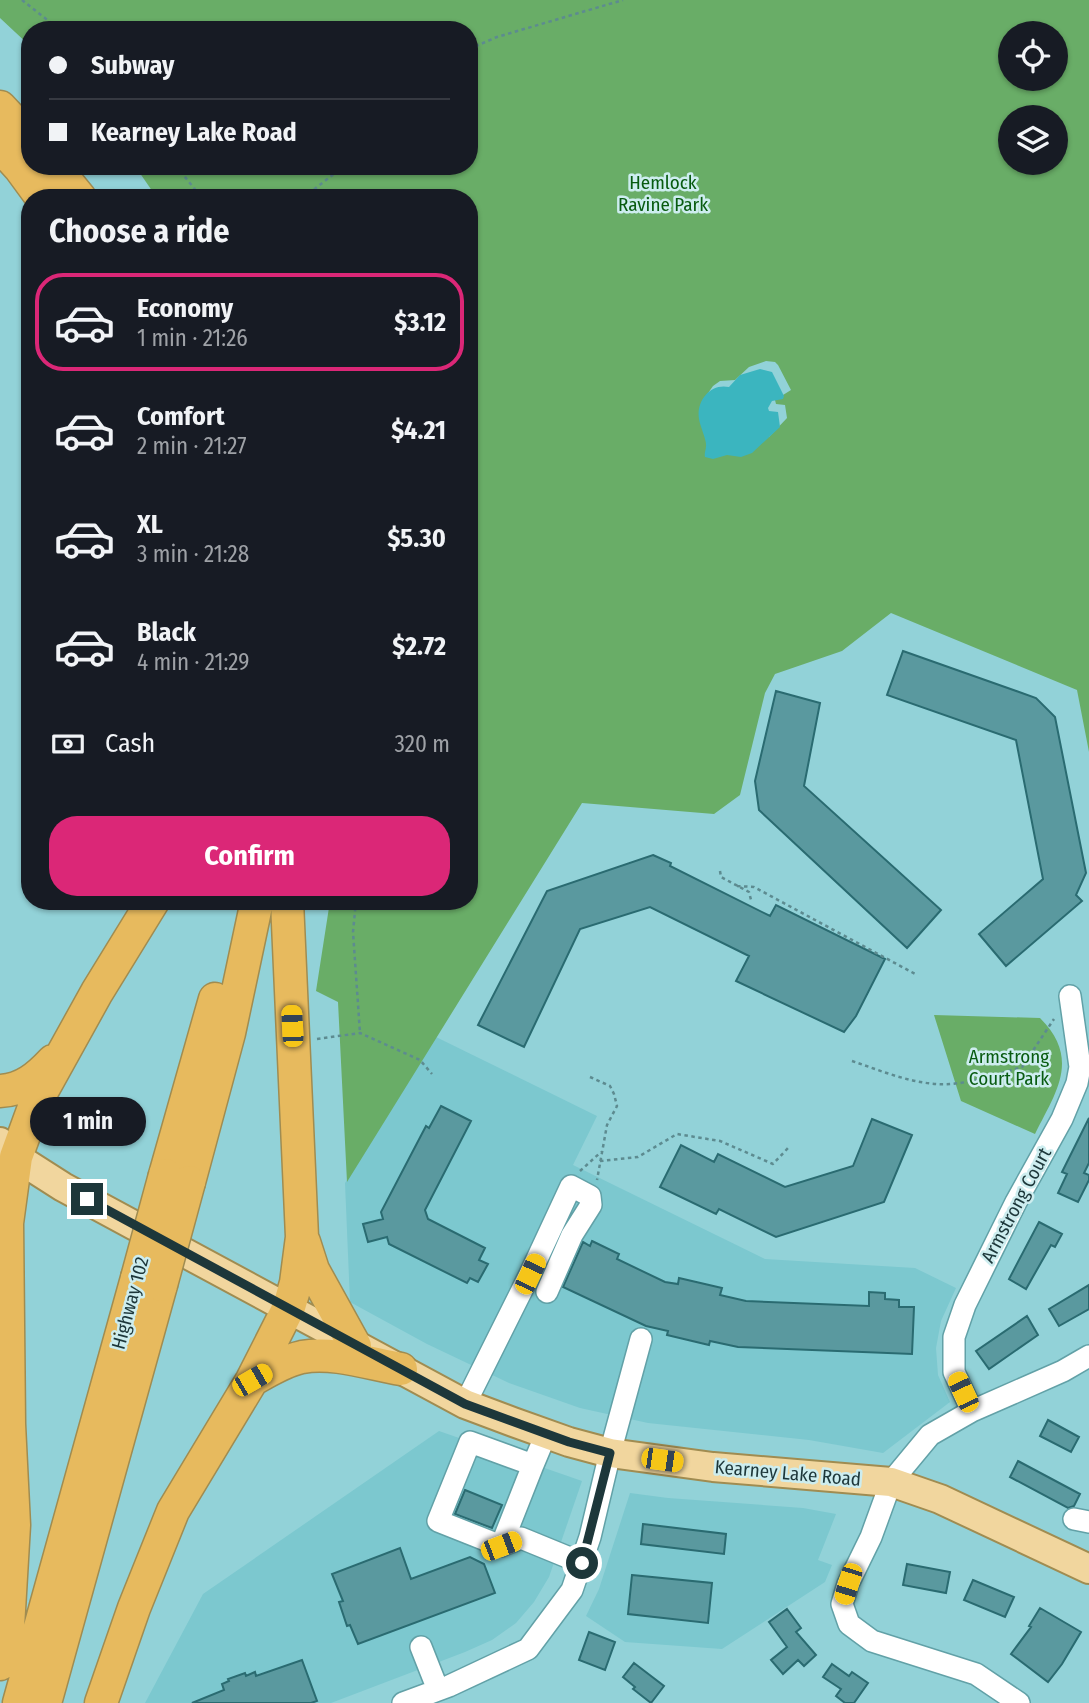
<!DOCTYPE html>
<html lang="en">
<head>
<meta charset="utf-8">
<style>
	:root { --surface:#171b24; --page:#20242c; --text:#f1f3f6; --muted:#9ea1a6; --line:#363941; --accent:#db2777 }
	body { margin:0; font-family:"Fira Sans Condensed",sans-serif; background:var(--page); color:var(--text); height:100vh; display:flex; flex-direction:column; font-size:26px; white-space:nowrap }
	* { box-sizing:border-box; margin:0 }
	p { font-size:23px; color:var(--muted) }
	.icon { flex:none; width:38px; height:38px; fill:none; stroke:currentColor; stroke-width:2; stroke-linecap:round; stroke-linejoin:round }
	.map { position:relative; flex:1; overflow:hidden }
	.details { position:absolute; left:21px; top:189px; width:457px; height:721px; display:flex; flex-direction:column; background:var(--surface); border-radius:28px; box-shadow:0 2px 5px #0004 }
	.details>* { flex:none }
	.hud { position:absolute; left:21px; top:21px; width:457px; height:154px; border-radius:28px; box-shadow:0 2px 5px #0004; display:grid; align-content:center; height:154px; padding:0 28px; background:var(--surface) }
	.fabs { position:absolute; left:998px; top:21px; display:grid; gap:14px }
	.fabs a { display:grid; place-items:center; width:70px; height:70px; border-radius:50%; background:var(--surface); box-shadow:0 2px 5px #0004; font-size:35px }
	.end { position:absolute; width:32px; height:32px; margin:-16px; border:9px solid #1d373a; background:#fff; box-shadow:0 0 0 4px #fff }
	.from { border-radius:50% }
	.bubble { position:absolute; height:49px; border-radius:24px; background:var(--surface); box-shadow:0 2px 5px #0004; font-size:23px; font-weight:700; line-height:49px; text-align:center }
	.car { position:absolute; width:21px; height:42px; margin:-21px -10px; border-radius:9px; box-shadow:0 0 5px 2px #0007; background:linear-gradient(#f5c518 24%,#345 0 40%,#f5c518 0 76%,#345 0 86%,#f5c518 0) }
	.hud b { display:flex; align-items:center; gap:24px; height:66px; font-size:26px }
	.hud b+b { border-top:2px solid var(--line) }
	.hud i { width:18px; height:18px; background:var(--text) }
	ul { padding:0; list-style:none }
	li { display:flex; align-items:center; gap:21px; height:98px; margin:0 14px 10px; padding:0 14px; border:4px solid transparent; border-radius:28px }
	li div { flex:1 }
	li b { display:block; font-size:26px }
	li em { font-style:normal; font-weight:700 }
	li.current { border-color:var(--accent) }
	li>.icon { width:63px; height:63px; stroke-width:1.5 }
	h2 { padding:0 28px; font-size:32px; line-height:84px }
	.pay { display:flex; align-items:center; gap:18px; height:77px; padding:0 28px; font-size:26px }
	.pay p { margin-inline-start:auto }
	.cta { display:flex; gap:14px; margin-top:auto; padding:14px 28px }
	.cta a { flex:1; height:80px; border-radius:28px; background:var(--accent); color:#fff; font-size:28px; font-weight:700; line-height:80px; text-align:center }
	.map>svg:first-child { display:block }
	.built { fill:#7cc8cf }
	.green { fill:#69ad67; fill-rule:evenodd }
	.water { fill:#3bb5bf }
	.building { fill:#5a999f; stroke:#2a6b71; stroke-width:2 }
	.lines { fill:none; stroke-linecap:round; stroke-linejoin:round }
	.minor-casing { stroke:#62a1a7; stroke-width:24 }
	.major-casing { stroke:#a08c51; stroke-width:32 }
	.highway-casing { stroke:#a08c51; stroke-width:35 }
	.path { stroke:#5d8b90; stroke-width:2.5; stroke-dasharray:3.5 3.5; stroke-linecap:butt }
	.minor { stroke:#fff; stroke-width:21 }
	.major { stroke:#f1d69e; stroke-width:28 }
	.highway { stroke:#e7ba5e; stroke-width:32 }
	.highway-bridge-casing { stroke:#a08c51; stroke-width:35; stroke-linecap:butt }
	.highway-bridge { stroke:#e7ba5e; stroke-width:32 }
	.route { stroke:#1d373a; stroke-width:9 }
	.labels { text-anchor:middle; dominant-baseline:central; stroke-width:5; stroke-linejoin:round; paint-order:stroke }
	.park-label { font-size:19px; fill:#085b10; stroke:#cdedef }
	.street-label { font-size:19px; fill:#1d373a; stroke:#cdedef }
</style>
</head>
<body>
<div class="map">
<svg width="1089" height="1703" viewBox="0 0 1089 1703">
	<rect width="100%" height="100%" fill="#92d2d8"/>
	<path class="built" d="M 436,1037 L 597,1116 L 573,1165 L 765,1259 L 915,1268 L 956,1288 L 941,1321 L 936,1348 L 938,1375 L 950,1402 L 883,1453 L 809,1440 L 648,1423 L 580,1408 L 509,1383 L 427,1344 L 350,1302 L 345,1183 Z
		M 439,1431 L 582,1481 L 549,1577 L 534,1602 L 516,1623 L 492,1640 L 465,1652 L 331,1703 L 145,1703 L 203,1594 Z
		M 630,1493 L 668,1498 L 803,1508 L 836,1514 L 818,1560 L 832,1565 L 825,1582 L 722,1649 L 625,1642 L 586,1616 L 599,1589 Z"/>
	<path class="green" d="M 0,0 L 1089,0 L 1089,752 L 1077,690 L 891,613 L 842,651 L 775,674 L 765,693 L 740,795 L 714,814 L 582,803 L 347,1182 L 338,1002 L 316,991 L 330,901 L 469,901 L 469,198 L 157,198 L 135,166 L 469,166 L 469,30 L 30,30 L 30,46 L 0,18 ZM 1010,33 L 1055,33 L 1055,79 L 1010,79 ZM 1010,117 L 1055,117 L 1055,163 L 1010,163 ZM 766,361 L 775,362 L 778,365 L 791,390 L 775,400 L 776,404 L 785,405 L 787,418 L 769,437 L 706,396 L 713,386 L 720,381 L 735,380 L 749,367 Z
		M 934,1015 L 1040,1018 C 1081,1059 1056,1092 1035,1134 L 961,1101 Z"/>
	<path class="water" d="M 760,369 L 772,372 L 784,396 L 783,399 L 772,401 L 768,408 L 769,411 L 778,412 L 780,427 L 752,453 L 741,457 L 727,455 L 713,459 L 705,457 C 704,453 706,450 706,446 C 707,441 700,426 699,419 C 696,401 710,383 729,387 L 740,375 Z"/>
	<path class="building" d="M 903,651 L 1036,698 L 1055,717 L 1086,873 L 1076,895 L 1082,901 L 1006,966 L 979,934 L 1043,879 L 1016,740 L 887,695 Z
		M 776,691 L 820,703 L 804,786 L 941,910 L 907,948 L 759,810 L 755,781 Z
		M 653,855 L 671,863 L 670,866 L 770,916 L 776,905 L 885,959 L 856,1016 L 844,1032 L 736,981 L 749,956 L 650,907 L 580,929 L 524,1047 L 478,1025 L 547,891 Z
		M 441,1106 L 471,1121 L 425,1210 L 428,1219 L 485,1248 L 479,1260 L 488,1264 L 478,1282 L 470,1278 L 467,1283 L 389,1244 L 387,1237 L 368,1242 L 363,1224 L 383,1219 L 381,1212 L 426,1126 L 429,1128 Z
		M 1089,1118 L 1089,1163 L 1084,1173 L 1089,1175 L 1089,1180 L 1078,1202 L 1058,1193 L 1067,1174 L 1062,1172 Z
		M 872,1119 L 912,1135 L 884,1202 L 776,1237 L 719,1209 L 716,1214 L 660,1187 L 681,1145 L 714,1162 L 718,1154 L 785,1187 L 853,1166 Z
		M 1039,1222 L 1062,1234 L 1055,1247 L 1051,1245 L 1026,1289 L 1009,1279 Z
		M 592,1241 L 619,1254 L 617,1259 L 665,1282 L 678,1284 L 679,1278 L 722,1288 L 720,1295 L 746,1301 L 869,1306 L 869,1292 L 885,1293 L 885,1299 L 899,1300 L 899,1307 L 914,1307 L 912,1354 L 738,1347 L 710,1341 L 709,1345 L 667,1335 L 668,1331 L 646,1326 L 563,1287 L 583,1242 L 590,1246 Z
		M 1089,1285 L 1089,1309 L 1059,1326 L 1049,1309 Z
		M 1027,1316 L 1038,1335 L 989,1369 L 976,1351 Z
		M 1048,1420 L 1079,1437 L 1071,1452 L 1040,1436 Z
		M 1018,1461 L 1080,1494 L 1074,1506 L 1068,1508 L 1010,1477 Z
		M 465,1490 L 502,1505 L 492,1528 L 455,1514 Z
		M 643,1524 L 726,1534 L 724,1554 L 641,1544 Z
		M 400,1548 L 411,1579 L 470,1557 L 484,1564 L 495,1593 L 358,1644 L 350,1625 L 347,1626 L 339,1602 L 343,1601 L 332,1574 Z
		M 907,1564 L 950,1572 L 946,1593 L 903,1585 Z
		M 632,1575 L 712,1583 L 708,1623 L 628,1614 Z
		M 973,1580 L 1014,1597 L 1005,1617 L 964,1600 Z
		M 1040,1608 L 1081,1632 L 1062,1664 L 1048,1682 L 1011,1654 L 1031,1627 L 1029,1626 Z
		M 787,1609 L 801,1628 L 796,1632 L 816,1655 L 804,1666 L 798,1660 L 783,1674 L 771,1660 L 787,1647 L 769,1622 Z
		M 589,1632 L 615,1642 L 605,1670 L 579,1660 Z
		M 302,1660 L 317,1701 L 311,1703 L 192,1703 L 224,1690 L 222,1684 L 229,1681 L 228,1679 L 245,1673 L 246,1676 L 255,1672 L 256,1676 Z
		M 634,1663 L 664,1686 L 651,1703 L 633,1689 L 635,1687 L 623,1677 Z
		M 832,1664 L 849,1676 L 852,1672 L 868,1683 L 854,1703 L 845,1703 L 836,1696 L 841,1689 L 823,1677 Z"/>
	<g class="lines">
		<defs>
			<path id="minor" d="M 465,1404 L 530,1274 L 571,1186 L 590,1196 L 591,1205 L 572,1235 L 547,1292
				M 972,1411 L 954,1372 L 954,1337 L 965,1305 L 1016,1202 L 1062,1119 L 1077,1083 L 1080,1067 L 1070,996
				M 546,1434 L 533,1465 L 470,1442 L 438,1521 L 501,1546 L 521,1538 L 582,1563
				M 1074,1519 L 1089,1522
				M 501,1546 L 533,1465
				M 421,1647 L 438,1690
				M 403,1703 L 449,1686 L 528,1649 L 572,1590 L 590,1537 L 610,1453 L 641,1339
				M 1019,1703 L 976,1674 L 872,1641 L 849,1624 L 842,1604 L 848,1584 L 871,1537 L 891,1482 L 930,1435 L 972,1411 L 1063,1371 L 1089,1356"/>
			<path id="major" d="M 0,1142 L 16,1157 L 63,1187 L 465,1404 L 513,1422 L 569,1442 L 610,1453 L 713,1467 L 891,1482 L 940,1499 L 1089,1569"/>
			<path id="highway" d="M 0,107 L 30,139
				M 0,146 L 20,168 L 42,198
				M 54,166 L 80,198
				M 0,1091 C 23,1090 38,1077 53,1061
				M 165,1175 L 215,999
				M 189,1182 L 229,1033 L 257,901
				M 304,1242 L 313,1270 L 355,1346
				M 252,1380 C 268,1371 284,1361 302,1357 C 333,1351 371,1364 401,1369
				M 0,1664 L 8,1627 L 14,1525 L 9,1424 L 7,1223 L 16,1157 L 36,1102 L 97,992 L 153,901
				M 19,1703 L 137,1278
				M 45,1703 L 161,1285
				M 101,1703 L 134,1608 L 173,1511 L 252,1380 L 289,1307 L 296,1283 L 302,1237 L 287,901"/>
		</defs>
		<use href="#minor" class="minor-casing"/>
		<use href="#major" class="major-casing"/>
		<use href="#highway" class="highway-casing"/>
		<path class="path" d="M 22,0 L 60,30
			M 469,49 L 497,37 L 623,0
			M 176,166 L 202,198
			M 303,198 L 344,166
			M 720,871 L 721,877 L 749,892 L 751,900
			M 737,886 L 754,887 L 917,975
			M 356,901 L 353,932 L 360,1033
			M 317,1039 L 360,1033 L 420,1060 L 432,1074
			M 852,1061 C 879,1070 907,1082 936,1084 C 964,1086 995,1075 1022,1067 L 1054,1019
			M 590,1077 L 610,1086 L 614,1094 L 617,1106 L 607,1125 L 597,1180
			M 600,1161 L 638,1157 L 677,1134 L 720,1141 L 773,1164 L 789,1147
			M 580,1171 L 601,1152"/>
		<use href="#minor" class="minor"/>
		<use href="#major" class="major"/>
		<use href="#highway" class="highway"/>
		<defs>
			<path id="highway-bridge" d="M 137,1278 L 165,1175
				M 161,1285 L 189,1182"/>
		</defs>
		<use href="#highway-bridge" class="highway-bridge-casing"/>
		<use href="#highway-bridge" class="highway-bridge"/>
	</g>
	<g class="lines">
		<path class="route" d="M 87,1199 L 465,1404 L 569,1442 L 610,1453 L 582,1563"/>
	</g>
	<g class="labels">
		<g class="park-label">
			<text x="663" y="182">Hemlock<tspan x="663" dy="22">Ravine Park</tspan></text>
			<text x="1009" y="1056">Armstrong<tspan x="1009" dy="22">Court Park</tspan></text>
		</g>
		<g class="street-label">
			<text transform="translate(1016 1205) rotate(-62)">Armstrong Court</text>
			<text transform="translate(130 1303) rotate(-75)">Highway 102</text>
			<text transform="translate(788 1473) rotate(5)">Kearney Lake Road</text>
		</g>
	</g>
</svg>
<div class="fabs">
<a><svg class="icon" aria-label="locate" viewBox="0 0 24 24"><circle cx="12" cy="12" r="6"/><path d="M12 2v4M12 18v4M2 12h4M18 12h4"/></svg></a>
<a><svg class="icon" aria-label="layers" viewBox="0 0 24 24"><path d="M12 4l9 5-9 5-9-5zM3 14l9 5 9-5"/></svg></a>
</div>
<i class="end from" style="left:582px;top:1563px"></i>
<i class="end" style="left:87px;top:1199px"></i>
<div class="bubble" style="left:30px;top:1097px;width:116px">1 min</div>
<i class="car" style="left:292px;top:1026px;rotate:357deg"></i>
<i class="car" style="left:530px;top:1274px;rotate:25deg"></i>
<i class="car" style="left:252px;top:1380px;rotate:60deg"></i>
<i class="car" style="left:963px;top:1392px;rotate:335deg"></i>
<i class="car" style="left:662px;top:1460px;rotate:98deg"></i>
<i class="car" style="left:501px;top:1546px;rotate:69deg"></i>
<i class="car" style="left:848px;top:1584px;rotate:197deg"></i>
<div class="hud">
<b><i class="from"></i>Subway</b>
<b><i></i>Kearney Lake Road</b>
</div>
<section class="details">
<h2>Choose a ride</h2>
<ul>
<li class="current"><svg class="icon" aria-label="car" viewBox="0 0 24 24"><path d="M5 17H2v-5l4-1 3-4h7l3 4 3 1v5h-3M9 17h6M6 11h13"/><circle cx="7" cy="17" r="2"/><circle cx="17" cy="17" r="2"/></svg><div><b>Economy</b><p>1 min · 21:26</p></div><em>$3.12</em></li>
<li><svg class="icon" aria-label="car" viewBox="0 0 24 24"><path d="M5 17H2v-5l4-1 3-4h7l3 4 3 1v5h-3M9 17h6M6 11h13"/><circle cx="7" cy="17" r="2"/><circle cx="17" cy="17" r="2"/></svg><div><b>Comfort</b><p>2 min · 21:27</p></div><em>$4.21</em></li>
<li><svg class="icon" aria-label="car" viewBox="0 0 24 24"><path d="M5 17H2v-5l4-1 3-4h7l3 4 3 1v5h-3M9 17h6M6 11h13"/><circle cx="7" cy="17" r="2"/><circle cx="17" cy="17" r="2"/></svg><div><b>XL</b><p>3 min · 21:28</p></div><em>$5.30</em></li>
<li><svg class="icon" aria-label="car" viewBox="0 0 24 24"><path d="M5 17H2v-5l4-1 3-4h7l3 4 3 1v5h-3M9 17h6M6 11h13"/><circle cx="7" cy="17" r="2"/><circle cx="17" cy="17" r="2"/></svg><div><b>Black</b><p>4 min · 21:29</p></div><em>$2.72</em></li>
</ul>
<div class="pay"><svg class="icon" aria-label="cash" viewBox="0 0 24 24"><path d="M3 7h18v10H3z"/><circle cx="12" cy="12" r="2"/></svg>Cash<p>320 m</p></div>
<div class="cta"><a>Confirm</a></div>
</section>
</div>
</body>
</html>
